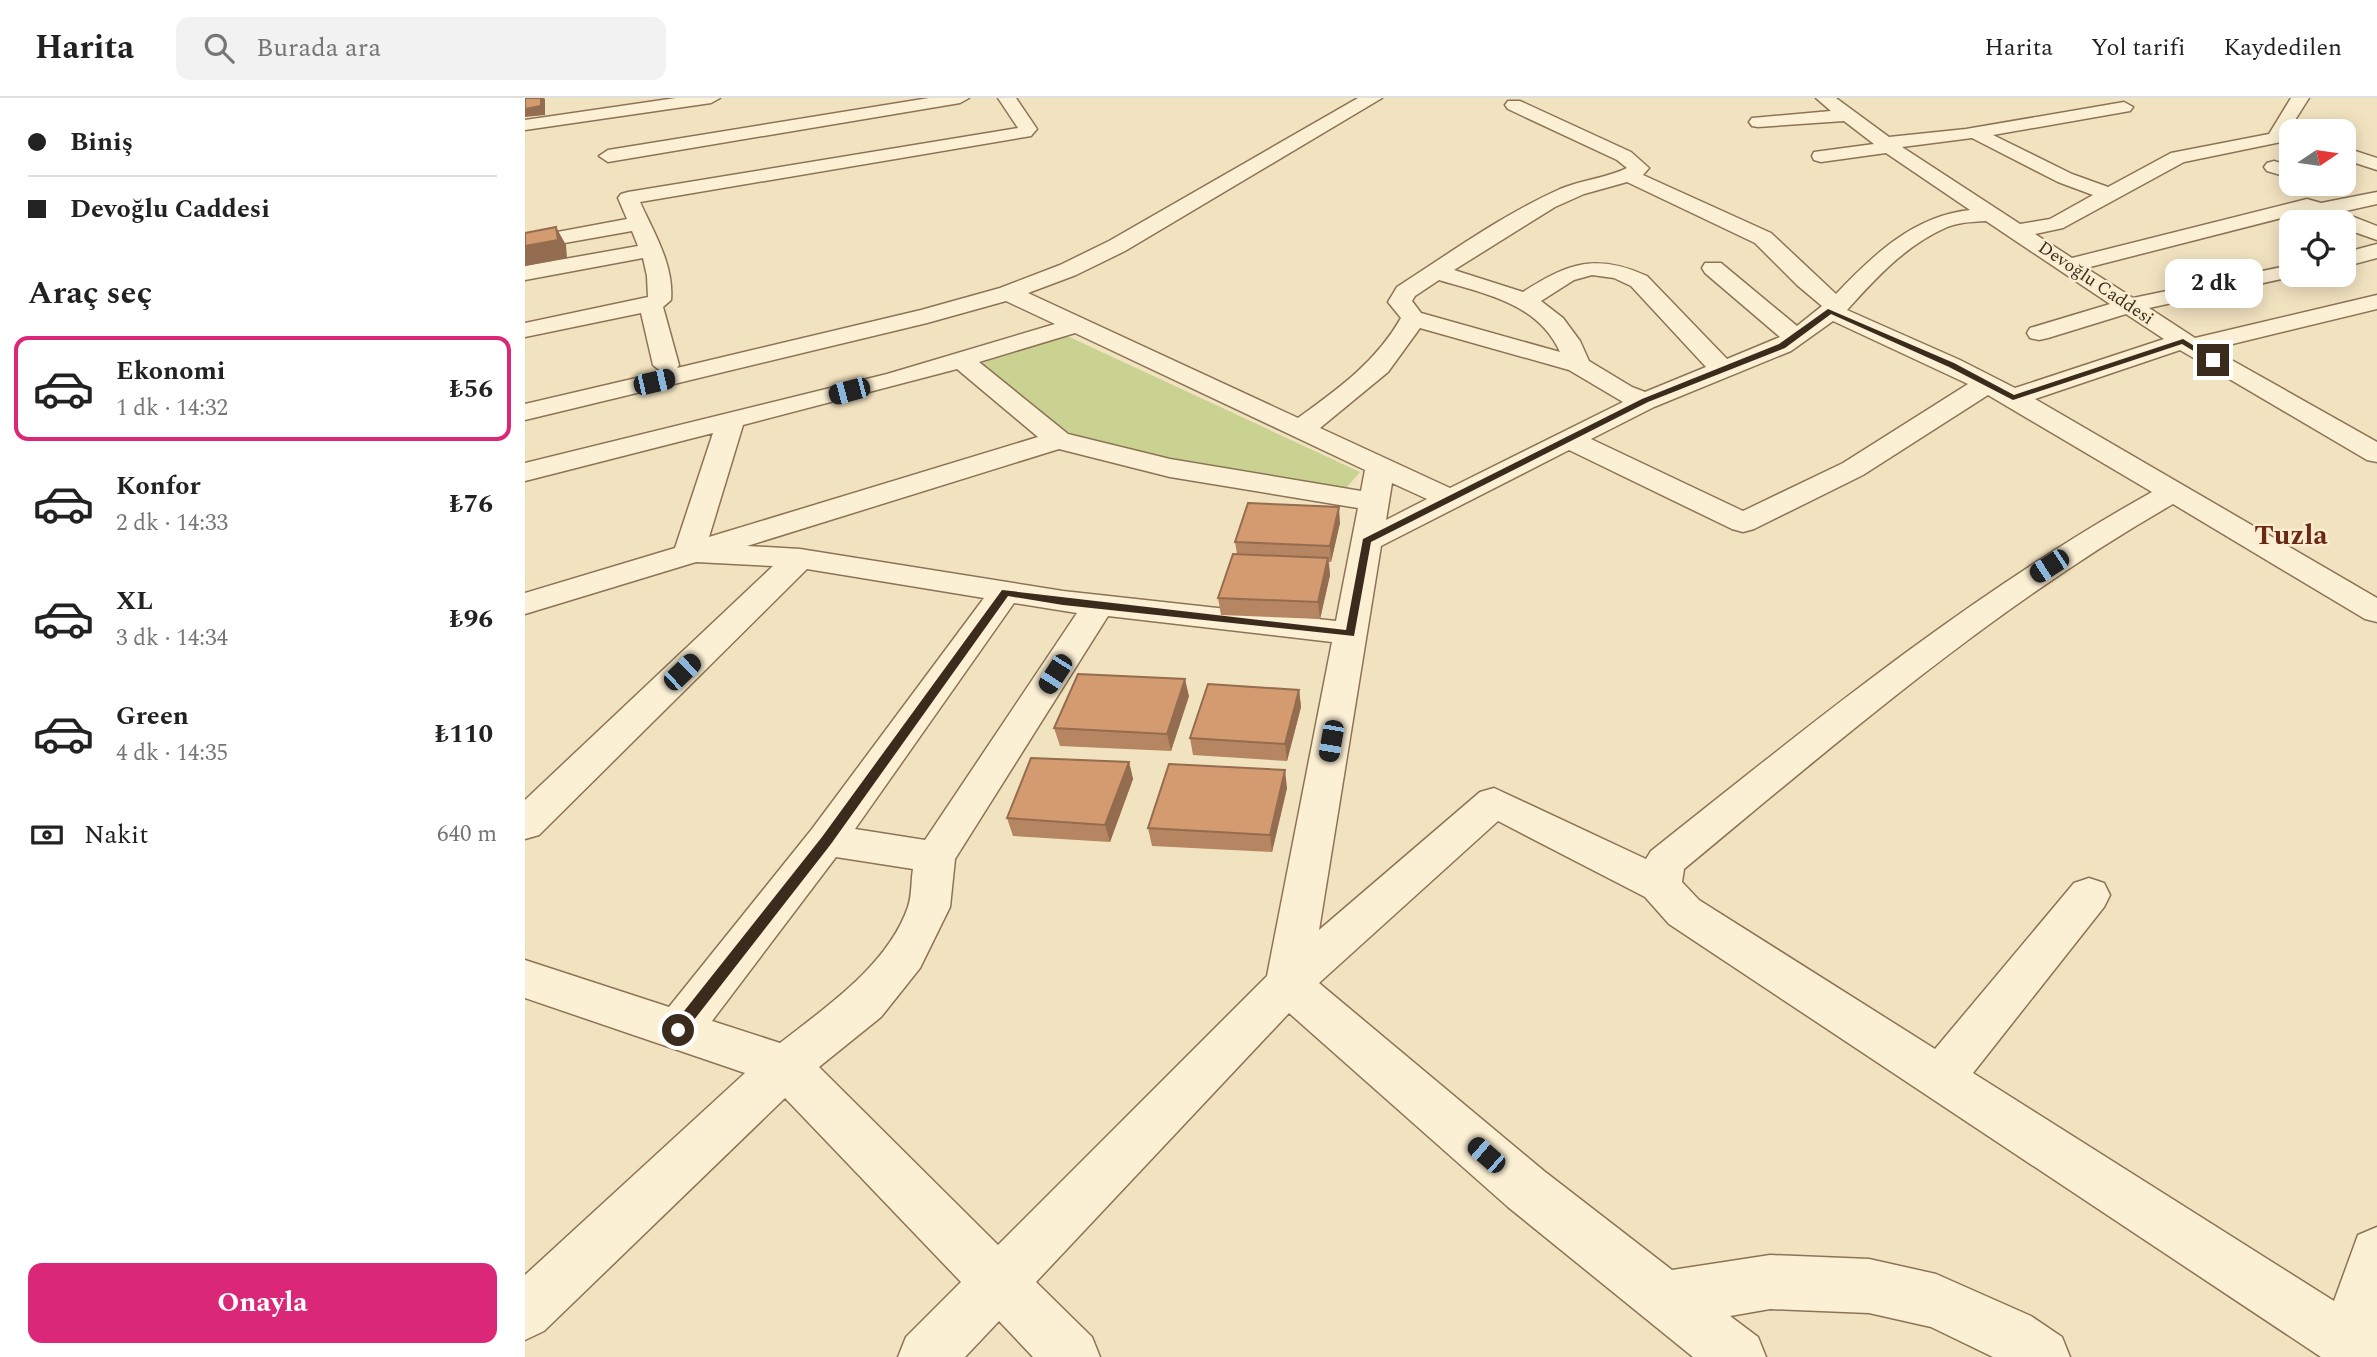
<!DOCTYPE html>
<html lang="tr">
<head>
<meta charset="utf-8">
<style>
	:root { --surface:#fff; --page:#f2f2f2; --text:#222; --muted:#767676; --line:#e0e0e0; --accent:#db2777 }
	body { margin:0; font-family:Spectral,serif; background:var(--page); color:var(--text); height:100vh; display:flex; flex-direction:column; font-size:26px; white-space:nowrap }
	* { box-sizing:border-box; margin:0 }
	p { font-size:23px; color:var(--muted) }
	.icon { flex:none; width:38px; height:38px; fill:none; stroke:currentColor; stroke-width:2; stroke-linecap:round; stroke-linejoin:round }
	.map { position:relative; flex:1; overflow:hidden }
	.details { display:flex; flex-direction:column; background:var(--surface); width:525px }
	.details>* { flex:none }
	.top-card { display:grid; align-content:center; height:154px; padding:0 28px; background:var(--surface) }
	.needle { width:46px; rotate:77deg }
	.tools { position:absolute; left:1754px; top:21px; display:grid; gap:14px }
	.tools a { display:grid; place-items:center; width:77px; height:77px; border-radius:14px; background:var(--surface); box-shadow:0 4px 18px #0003; font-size:35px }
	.end { position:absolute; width:32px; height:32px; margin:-16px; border:9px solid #3b2b1c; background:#fff; box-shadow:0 0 0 4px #fff }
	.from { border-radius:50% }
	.bubble { position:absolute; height:49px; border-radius:14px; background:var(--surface); box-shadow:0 4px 18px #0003; font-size:23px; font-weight:700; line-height:49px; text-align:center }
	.car { position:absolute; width:21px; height:42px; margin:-21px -10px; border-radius:9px; box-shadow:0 0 5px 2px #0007; background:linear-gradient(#222 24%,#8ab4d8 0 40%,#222 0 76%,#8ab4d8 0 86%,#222 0) }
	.top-card b { display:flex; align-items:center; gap:24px; height:66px; font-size:26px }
	.top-card b+b { border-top:2px solid var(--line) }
	.top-card i { width:18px; height:18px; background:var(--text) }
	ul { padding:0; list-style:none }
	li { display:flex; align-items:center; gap:21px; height:105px; margin:0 14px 10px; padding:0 14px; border:4px solid transparent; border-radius:14px }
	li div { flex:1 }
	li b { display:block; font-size:26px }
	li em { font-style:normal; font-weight:700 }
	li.selected { border-color:var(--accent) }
	li>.icon { width:63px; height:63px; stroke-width:1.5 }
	h2 { padding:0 28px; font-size:32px; line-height:84px }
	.pay { display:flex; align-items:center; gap:18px; height:77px; padding:0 28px; font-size:26px }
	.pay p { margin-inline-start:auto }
	.primary-button { display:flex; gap:14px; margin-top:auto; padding:14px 28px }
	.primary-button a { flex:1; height:80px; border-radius:14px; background:var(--accent); color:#fff; font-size:28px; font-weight:700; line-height:80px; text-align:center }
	header { display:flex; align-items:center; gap:42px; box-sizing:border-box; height:98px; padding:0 35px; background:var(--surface); border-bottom:2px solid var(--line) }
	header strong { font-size:33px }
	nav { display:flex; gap:38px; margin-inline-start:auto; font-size:24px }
	.search { width:490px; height:63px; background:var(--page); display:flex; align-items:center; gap:18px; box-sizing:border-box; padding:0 24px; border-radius:14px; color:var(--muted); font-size:26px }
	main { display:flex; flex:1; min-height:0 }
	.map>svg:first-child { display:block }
	.green { fill:#cad292 }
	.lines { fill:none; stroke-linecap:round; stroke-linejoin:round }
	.minor-casing { stroke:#8d7356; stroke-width:3 }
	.minor { fill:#fcf0d4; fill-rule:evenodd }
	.wall { fill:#b68561 }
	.shaded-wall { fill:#946c4f }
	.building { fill:#d49b71; stroke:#946c4f; stroke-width:2 }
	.route { fill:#3b2b1c }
	.labels { text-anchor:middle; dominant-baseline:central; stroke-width:5; stroke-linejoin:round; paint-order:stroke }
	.far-street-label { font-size:18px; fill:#3b2b1c; stroke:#f9edd0 }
	.district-label { font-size:28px; font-weight:bold; fill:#6c2816; stroke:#f9edd0 }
</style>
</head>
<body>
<header>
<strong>Harita</strong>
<div class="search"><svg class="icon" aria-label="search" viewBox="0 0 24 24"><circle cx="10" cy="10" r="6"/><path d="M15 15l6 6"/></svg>Burada ara</div>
<nav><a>Harita</a><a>Yol tarifi</a><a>Kaydedilen</a></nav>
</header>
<main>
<section class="details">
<div class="top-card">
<b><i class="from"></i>Biniş</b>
<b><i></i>Devoğlu Caddesi</b>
</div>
<h2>Araç seç</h2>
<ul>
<li class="selected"><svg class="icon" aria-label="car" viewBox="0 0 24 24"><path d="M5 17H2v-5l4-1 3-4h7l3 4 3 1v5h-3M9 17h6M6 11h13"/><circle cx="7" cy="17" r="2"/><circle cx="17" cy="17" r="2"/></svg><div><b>Ekonomi</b><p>1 dk · 14:32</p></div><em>₺56</em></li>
<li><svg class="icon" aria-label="car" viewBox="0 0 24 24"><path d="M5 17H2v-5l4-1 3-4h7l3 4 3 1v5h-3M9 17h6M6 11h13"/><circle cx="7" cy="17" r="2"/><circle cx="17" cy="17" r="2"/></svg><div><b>Konfor</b><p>2 dk · 14:33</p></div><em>₺76</em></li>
<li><svg class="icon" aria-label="car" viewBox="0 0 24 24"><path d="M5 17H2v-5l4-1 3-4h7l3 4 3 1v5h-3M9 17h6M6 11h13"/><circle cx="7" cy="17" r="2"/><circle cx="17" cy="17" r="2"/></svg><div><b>XL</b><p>3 dk · 14:34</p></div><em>₺96</em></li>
<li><svg class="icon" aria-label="car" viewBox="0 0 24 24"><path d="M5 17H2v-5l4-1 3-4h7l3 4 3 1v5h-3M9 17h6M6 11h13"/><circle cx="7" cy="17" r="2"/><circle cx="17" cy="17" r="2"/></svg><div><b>Green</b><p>4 dk · 14:35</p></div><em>₺110</em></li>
</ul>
<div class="pay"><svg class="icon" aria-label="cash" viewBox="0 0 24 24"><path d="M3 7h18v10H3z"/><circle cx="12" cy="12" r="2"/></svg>Nakit<p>640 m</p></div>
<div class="primary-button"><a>Onayla</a></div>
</section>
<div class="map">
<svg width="1852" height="1259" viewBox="0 0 1852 1259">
	<rect width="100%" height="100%" fill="#f2e3c0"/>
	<path class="green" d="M 538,236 L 835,374 L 816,396 L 636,362 L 553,341 L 451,267 Z"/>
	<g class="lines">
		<defs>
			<path id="minor" d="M 151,0 L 195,0 L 186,5 L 0,32 L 0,22 Z
				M 404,0 L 444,0 L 435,5 L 83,64 L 74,58 L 83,52 Z
				M 473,0 L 491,0 L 512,31 L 506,38 L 115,104 C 129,135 149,167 146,202 L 138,209 L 154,267 L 152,270 L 396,212 L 475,190 L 535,167 L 584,143 L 833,0 L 857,0 L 600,153 L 551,177 L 503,195 L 773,320 C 813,291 851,264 876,220 L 863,204 L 872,189 C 925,155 977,117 1035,91 C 1057,82 1081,80 1102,70 L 1092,62 L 983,11 L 980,7 L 983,3 L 995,3 L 1106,54 L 1124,70 L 1118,77 L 1246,135 L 1311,196 C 1349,156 1389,118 1445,112 L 1361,55 L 1296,64 L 1289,62 L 1287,58 L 1289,54 L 1349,46 L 1319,23 L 1233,29 L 1227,28 L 1224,24 L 1227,20 L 1306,13 L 1291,0 L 1311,0 L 1364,39 L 1441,31 L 1599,4 L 1608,9 L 1605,13 L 1468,37 L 1547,76 L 1583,89 L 1646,55 L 1744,36 L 1766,0 L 1784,0 L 1756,44 L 1659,64 L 1538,130 L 1510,136 L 1547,160 L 1782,101 L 1796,105 L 1852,94 L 1852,106 L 1816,114 L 1852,128 L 1852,142 L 1818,130 L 1818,124 L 1806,124 L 1780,114 L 1561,170 L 1608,200 L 1766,167 L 1766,177 L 1775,177 L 1624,210 L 1670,240 L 1852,197 L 1852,211 L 1687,251 L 1852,344 L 1852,364 L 1842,362 L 1655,252 L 1510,301 L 1852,500 L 1852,524 L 1840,521 L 1648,406 C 1470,508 1316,641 1159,771 L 1157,784 L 1174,802 L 1410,951 L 1549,785 L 1564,780 L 1579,785 L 1585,797 L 1579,809 L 1448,975 L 1809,1203 L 1833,1137 L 1852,1129 L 1852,1259 L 1796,1259 L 1144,826 L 1120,799 L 973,723 L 794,885 L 1019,1073 L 1147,1172 L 1245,1157 L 1344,1161 L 1411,1176 L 1506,1218 L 1537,1239 L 1545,1259 L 1468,1259 L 1406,1229 L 1344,1215 L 1245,1211 L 1205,1218 L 1233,1239 L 1241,1259 L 1168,1259 L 983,1109 L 764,915 L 511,1184 L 567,1239 L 575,1259 L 508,1259 L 474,1223 L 440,1259 L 373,1259 L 381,1239 L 436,1184 L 260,1000 L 19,1233 L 0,1242 L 0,1177 L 220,975 L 0,900 L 0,862 L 144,909 L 287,731 L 459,500 L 282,471 L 14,737 L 0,741 L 0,702 L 248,468 L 171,464 L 0,516 L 0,495 L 150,450 L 188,335 L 0,383 L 0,365 L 362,276 L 530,226 L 481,203 L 402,225 L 0,322 L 0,306 L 137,274 L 128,267 L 116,215 L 0,239 L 0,225 L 123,199 L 122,178 L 118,160 L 0,182 L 0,168 L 113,148 L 107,133 L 0,152 L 0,140 L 102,121 L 93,100 L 96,96 L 103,94 L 493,30 ZM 1447,40 L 1533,84 L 1568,97 L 1525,121 L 1495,126 L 1377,49 ZM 1102,84 L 1230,145 L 1272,187 L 1297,208 L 1272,228 L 1196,165 L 1180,165 L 1177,170 L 1180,175 L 1255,239 L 1202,261 L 1122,178 C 1071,155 1043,165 998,194 L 929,172 L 1030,109 L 1059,96 ZM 1461,123 L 1585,206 L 1505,230 L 1502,235 L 1505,240 L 1514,242 L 1523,240 L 1601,216 L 1639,241 L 1490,290 L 1435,262 L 1322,212 C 1350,181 1379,149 1418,131 C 1431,124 1447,124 1461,123 ZM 1067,177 L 1089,180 L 1106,188 L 1181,269 L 1120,294 L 1107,289 L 1064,263 L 1055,243 L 1038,220 L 1016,203 L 1049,182 ZM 914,182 C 960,196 1013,205 1035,254 L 896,215 L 887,203 L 890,198 ZM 1308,223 L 1443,286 L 1318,365 L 1218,413 L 1066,341 L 1129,309 L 1266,253 ZM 895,230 L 1044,272 L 1098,304 L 925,390 L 795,330 L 863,274 ZM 550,235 L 840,372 L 836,393 L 645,361 L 543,336 L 454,264 ZM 432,271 L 513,339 L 184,439 L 218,327 ZM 1463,297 L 1627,394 C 1446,495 1287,625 1126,753 L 1121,761 L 969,690 L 955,694 L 794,832 L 856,448 L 1044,352 L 1207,431 L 1218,434 L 1229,431 L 1338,377 ZM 534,351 L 645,379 L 833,410 L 811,523 L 538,493 L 275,451 L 222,448 ZM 867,385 L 902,401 L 861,422 ZM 489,505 L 552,515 L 400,742 L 330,731 ZM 583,518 L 807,544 L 742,878 L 473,1147 L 294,969 L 356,919 L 395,870 L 425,809 L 430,761 ZM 311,759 L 388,771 C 386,783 387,797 383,809 C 363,867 301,909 255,945 L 187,923 Z
				M 1818,49 L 1852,60 L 1852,72 L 1818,61 Z
				M 1749,63 L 1766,68 L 1766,80 L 1742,73 L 1739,69 L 1742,65 Z
				M 1852,146 L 1852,160 L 1818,169 L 1818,155 Z"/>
		</defs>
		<use href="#minor" class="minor-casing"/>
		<use href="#minor" class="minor"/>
	</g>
	<path class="wall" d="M 815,425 L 806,464 L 804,464 L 805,477 L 795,521 L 696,517 L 693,500 L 712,456 L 710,444 Z
		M 774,592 L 776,609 L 762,663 L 668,657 L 665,640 Z
		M 664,598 L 646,653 L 535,648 L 529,630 Z
		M 604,664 L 608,681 L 585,744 L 488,738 L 482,720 Z
		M 762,690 L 747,754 L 627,748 L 623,730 Z"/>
	<path class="shaded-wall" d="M 16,0 L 19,0 L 20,1 L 20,17 L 0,19 L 0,11 Z
		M 31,129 L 41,147 L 42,160 L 0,168 L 0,148 Z
		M 814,409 L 815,425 L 806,464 L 805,448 Z
		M 803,460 L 805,477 L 795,521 L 793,504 Z
		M 660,581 L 664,598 L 646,653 L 642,636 Z
		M 774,592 L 776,609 L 762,663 L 760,646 Z
		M 604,664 L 608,681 L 585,744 L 580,727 Z
		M 760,672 L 762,690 L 747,754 L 745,737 Z"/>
	<path class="building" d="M 0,0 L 16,0 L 16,8 L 0,11 Z
		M 31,129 L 33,142 L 0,148 L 0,135 Z
		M 723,405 L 814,409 L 805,448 L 710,444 Z
		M 708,456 L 803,460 L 793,504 L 693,500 Z
		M 553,576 L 660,581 L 642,636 L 529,630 Z
		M 683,586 L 774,592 L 760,646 L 665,640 Z
		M 506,660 L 604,664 L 580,727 L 482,720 Z
		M 644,666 L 760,672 L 745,737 L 623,730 Z"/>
	<path class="route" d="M 1303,211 L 1429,265 L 1489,297 L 1658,241 L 1692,262 L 1685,263 L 1657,246 L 1488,302 L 1424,269 L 1306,216 L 1260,250 L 1123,304 L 846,444 L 829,538 L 538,507 L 483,498 L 306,746 L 158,936 L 148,936 L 148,927 L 297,739 L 477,492 L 821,532 L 838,441 L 1117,301 L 1254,246 Z"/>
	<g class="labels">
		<g class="far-street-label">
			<text transform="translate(1571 185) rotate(34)">Devoğlu Caddesi</text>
		</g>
		<g class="district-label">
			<text x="1766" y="437">Tuzla</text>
		</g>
	</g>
</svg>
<div class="tools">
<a><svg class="needle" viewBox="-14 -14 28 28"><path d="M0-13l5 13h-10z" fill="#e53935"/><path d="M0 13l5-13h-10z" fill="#767676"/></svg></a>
<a><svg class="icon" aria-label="locate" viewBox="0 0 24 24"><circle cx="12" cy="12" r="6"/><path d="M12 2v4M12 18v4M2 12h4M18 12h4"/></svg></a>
</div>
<i class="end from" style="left:153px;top:932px"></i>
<i class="end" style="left:1688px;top:262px"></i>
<div class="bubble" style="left:1640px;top:161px;width:98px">2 dk</div>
<i class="car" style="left:129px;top:284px;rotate:77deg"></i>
<i class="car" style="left:324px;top:293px;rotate:255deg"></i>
<i class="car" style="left:1524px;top:468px;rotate:237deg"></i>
<i class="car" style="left:157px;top:574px;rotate:46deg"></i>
<i class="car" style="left:530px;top:576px;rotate:213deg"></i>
<i class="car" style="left:806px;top:643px;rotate:190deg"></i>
<i class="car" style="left:961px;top:1057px;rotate:311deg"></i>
</div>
</main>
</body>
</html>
